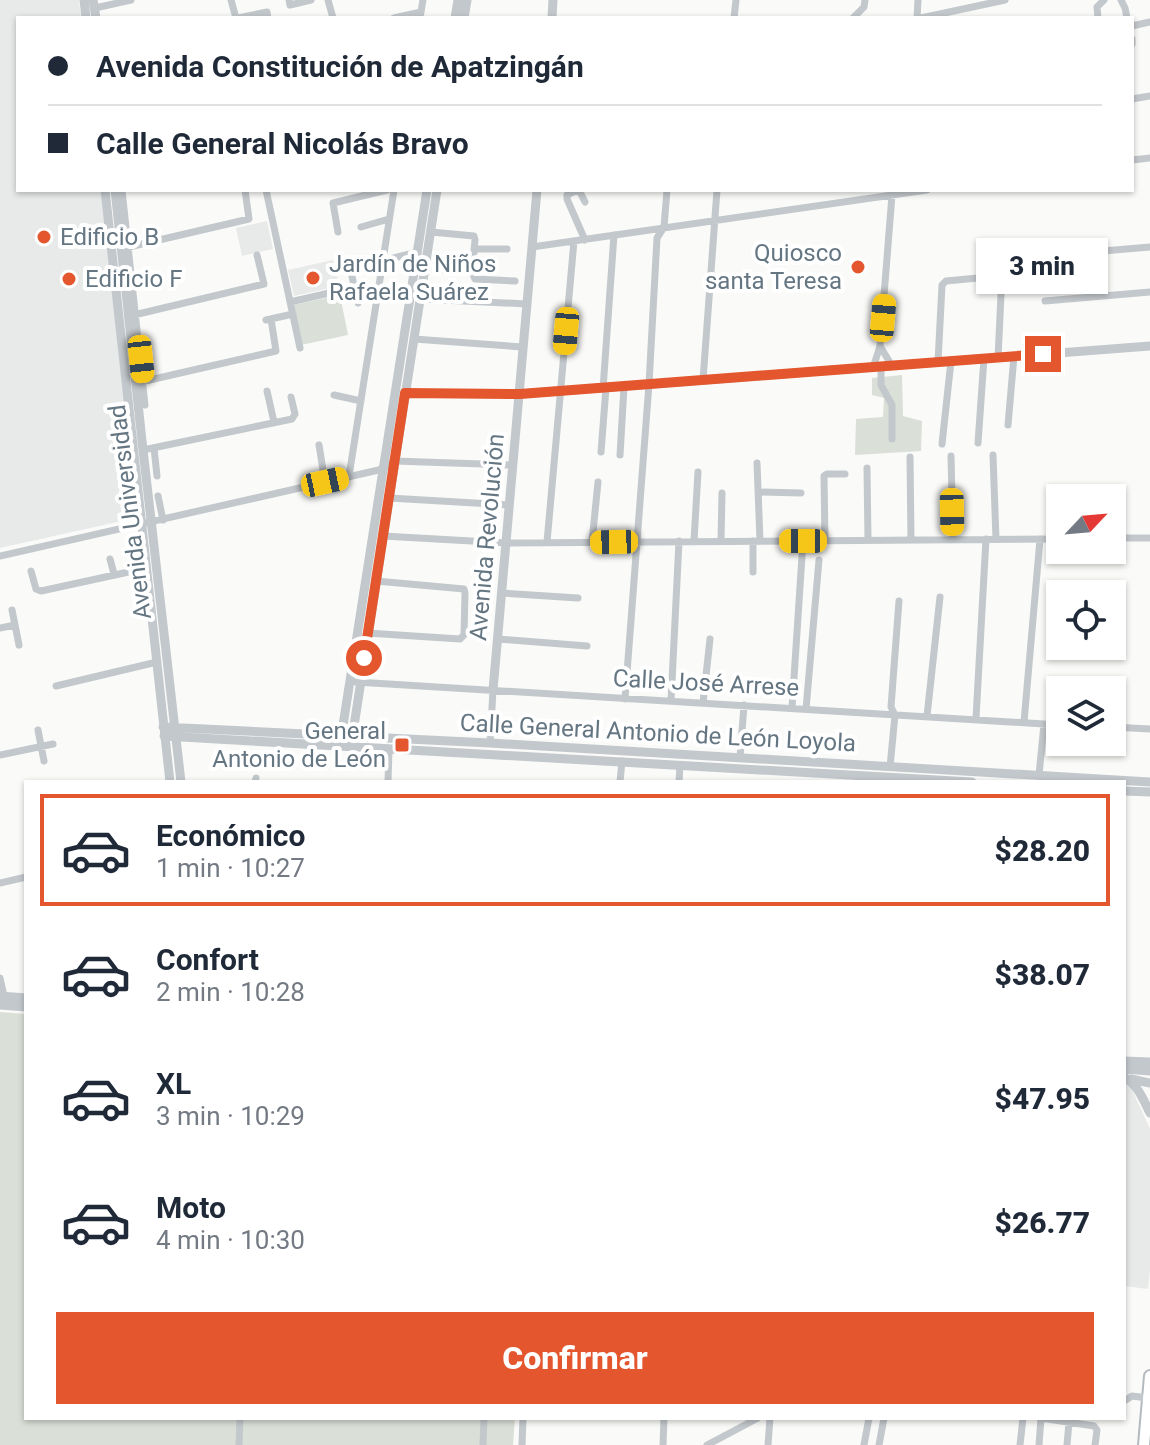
<!DOCTYPE html>
<html lang="es">
<head>
<meta charset="utf-8">
<style>
	:root { --surface:#fff; --page:#f6f6f7; --text:#1f2937; --muted:#747a83; --line:#e0e1e3; --accent:#e4572e }
	body { margin:0; font-family:Roboto,sans-serif; background:var(--page); color:var(--text); height:100vh; display:flex; flex-direction:column; font-size:30px; white-space:nowrap }
	* { box-sizing:border-box; margin:0 }
	p { font-size:26px; color:var(--muted) }
	.icon { flex:none; width:44px; height:44px; fill:none; stroke:currentColor; stroke-width:2; stroke-linecap:round; stroke-linejoin:round }
	.map { position:relative; flex:1; overflow:hidden }
	.panel { position:absolute; left:24px; top:780px; width:1102px; height:640px; display:flex; flex-direction:column; background:var(--surface); border-radius:0px; box-shadow:0 2px 6px #0004 }
	.panel>* { flex:none }
	.guide { position:absolute; left:16px; top:16px; width:1118px; height:176px; border-radius:0px; box-shadow:0 2px 6px #0004; display:grid; align-content:center; height:176px; padding:0 32px; background:var(--surface) }
	.needle { width:52px; rotate:64deg }
	.fabs { position:absolute; left:1046px; top:484px; display:grid; gap:16px }
	.fabs a { display:grid; place-items:center; width:80px; height:80px; border-radius:0px; background:var(--surface); box-shadow:0 2px 6px #0004; font-size:40px }
	.end { position:absolute; width:36px; height:36px; margin:-18px; border:10px solid #e4572e; background:#fff; box-shadow:0 0 0 4px #fff }
	.from { border-radius:50% }
	.bubble { position:absolute; height:56px; border-radius:0px; background:var(--surface); box-shadow:0 2px 6px #0004; font-size:26px; font-weight:800; line-height:56px; text-align:center }
	.car { position:absolute; width:24px; height:48px; margin:-24px -12px; border-radius:10px; box-shadow:0 0 6px 2px #0007; background:linear-gradient(#f5c518 24%,#345 0 40%,#f5c518 0 76%,#345 0 86%,#f5c518 0) }
	.guide b { display:flex; align-items:center; gap:28px; height:76px; font-size:30px }
	.guide b+b { border-top:2px solid var(--line) }
	.guide i { width:20px; height:20px; background:var(--text) }
	ul { padding:14px 0 0; list-style:none }
	li { display:flex; align-items:center; gap:24px; height:112px; margin:0 16px 12px; padding:0 16px; border:4px solid transparent; border-radius:0px }
	li div { flex:1 }
	li b { display:block; font-size:30px }
	li em { font-style:normal; font-weight:800 }
	li.selected { border-color:var(--accent) }
	li>.icon { width:72px; height:72px; stroke-width:1.5 }
	.primary-button { display:flex; gap:16px; margin-top:auto; padding:16px 32px }
	.primary-button a { flex:1; height:92px; border-radius:0px; background:var(--accent); color:#fff; font-size:32px; font-weight:800; line-height:92px; text-align:center }
	.map>svg:first-child { display:block }
	.built { fill:#e8e9e9 }
	.green { fill:#dadfd7 }
	.lines { fill:none; stroke-linecap:round; stroke-linejoin:round }
	.secondary-casing { stroke:#b3babf; stroke-width:14 }
	.minor { stroke:#c3c8cc; stroke-width:7 }
	.tertiary { stroke:#c3c8cc; stroke-width:9 }
	.secondary { stroke:#fff; stroke-width:10 }
	.route { stroke:#e4572e; stroke-width:10 }
	.poi-dot { fill:#e4572e; stroke:#fff; stroke-width:3 }
	.labels { text-anchor:middle; dominant-baseline:central; stroke-width:8; stroke-linejoin:round; paint-order:stroke }
	.poi-label { font-size:24px; fill:#657683; stroke:#fff; text-anchor:start }
	.street-label { font-size:24px; fill:#657683; stroke:#fff }
</style>
</head>
<body>
<div class="map">
<svg width="1150" height="1445" viewBox="0 0 1150 1445">
	<rect width="100%" height="100%" fill="#fafaf8"/>
	<path class="built" d="M 0,0 L 79,0 L 81,18 L 18,18 L 18,190 L 101,190 L 140,517 L 0,548 Z
		M 267,221 L 273,249 L 242,256 L 236,228 Z
		M 333,260 L 339,286 L 294,296 L 288,270 Z
		M 1124,1083 L 1129,1083 L 1150,1129 L 1150,1270 L 1148,1289 L 1124,1286 Z"/>
	<path class="green" d="M 340,295 L 348,335 L 301,345 L 293,305 Z
		M 902,375 L 903,416 L 922,421 L 921,451 L 855,455 L 856,419 L 883,417 L 884,398 L 872,395 L 872,378 Z
		M 0,1012 L 26,1014 L 26,1418 L 515,1418 L 513,1445 L 0,1445 Z"/>
	<g class="lines">
		<defs>
			<path id="secondary" d="M 1144,1445 L 1150,1376"/>
		</defs>
		<use href="#secondary" class="secondary-casing"/>
		<path class="minor" d="M 231,0 L 236,18
			M 289,0 L 290,5 L 311,0
			M 328,0 L 333,18
			M 1121,0 L 1125,8 L 1127,18
			M 95,8 L 131,0
			M 238,18 L 267,12 L 268,18
			M 394,18 L 421,12
			M 420,18 L 423,0
			M 734,18 L 736,0
			M 853,18 L 864,7 L 865,0
			M 917,18 L 918,0
			M 921,18 L 1005,0
			M 1098,18 L 1097,7 L 1104,0
			M 1132,26 L 1150,22
			M 1132,39 L 1132,44
			M 1132,99 L 1150,96
			M 1132,160 L 1150,158
			M 122,190 L 145,405
			M 266,190 L 300,348
			M 577,190 L 567,195 L 567,199 L 585,240
			M 577,190 L 580,192 L 585,202
			M 361,227 L 389,219
			M 338,232 L 333,203 L 387,190
			M 431,232 L 474,236 L 475,240 L 472,272 L 475,279 L 515,281
			M 129,247 L 249,219 L 245,190
			M 532,247 L 927,190
			M 474,249 L 507,249
			M 1056,255 L 1150,247
			M 443,270 L 472,272
			M 421,299 L 527,304
			M 1045,301 L 1150,292
			M 290,302 L 338,291
			M 358,303 L 351,272 L 352,268 L 418,252
			M 134,315 L 264,284 L 257,255
			M 266,320 L 293,314
			M 414,339 L 523,347
			M 880,346 L 892,366
			M 998,358 L 1002,274
			M 938,362 L 942,285 L 946,281 L 978,278
			M 881,367 L 881,385 L 892,405 L 892,439
			M 873,368 L 880,346 L 892,195
			M 703,380 L 717,190
			M 141,382 L 276,351 L 271,319
			M 603,389 L 614,235
			M 267,391 L 274,422
			M 405,393 L 520,394
			M 334,395 L 361,401
			M 1008,425 L 1014,356
			M 978,443 L 984,358
			M 942,444 L 951,361
			M 319,445 L 325,482
			M 154,448 L 157,476
			M 143,450 L 292,419 L 295,414 L 291,397
			M 601,452 L 606,388
			M 620,455 L 624,387
			M 993,455 L 996,539
			M 951,456 L 953,539
			M 910,457 L 911,540
			M 757,463 L 760,541
			M 867,468 L 868,540
			M 349,476 L 394,190
			M 758,492 L 801,493
			M 158,496 L 163,520
			M 389,498 L 509,505
			M 383,536 L 507,543 L 1060,539
			M 1112,538 L 1150,538
			M 825,540 L 824,476 L 827,474 L 845,474
			M 694,541 L 698,472
			M 721,541 L 722,493
			M 547,542 L 574,241
			M 592,542 L 598,482
			M 0,556 L 383,469 L 395,461 L 512,465
			M 110,559 L 114,574
			M 31,571 L 36,589 L 41,591 L 147,568
			M 753,572 L 753,541
			M 502,593 L 578,598
			M 12,610 L 19,645
			M 0,628 L 15,625
			M 367,633 L 460,639 L 464,635 L 465,593 L 464,589 L 376,581
			M 498,639 L 587,646
			M 356,682 L 1060,725
			M 56,686 L 157,662
			M 625,699 L 649,384 L 657,238 L 664,227 L 667,190
			M 671,701 L 679,541
			M 703,703 L 710,639
			M 792,708 L 803,541
			M 806,709 L 819,560
			M 927,716 L 940,597
			M 976,718 L 986,539
			M 1024,722 L 1040,539
			M 1112,727 L 1150,729
			M 38,730 L 44,761
			M 490,743 L 493,690
			M 0,755 L 53,744
			M 740,758 L 744,705
			M 890,767 L 895,715 L 891,707 L 899,601
			M 1039,775 L 1044,724
			M 255,782 L 256,778
			M 388,782 L 389,750
			M 620,782 L 622,761
			M 679,782 L 680,765
			M 0,883 L 26,877
			M 0,978 L 4,996
			M 1124,1401 L 1132,1396 L 1148,1398
			M 1041,1418 L 1094,1426 L 1097,1430 L 1095,1445
			M 239,1445 L 240,1418
			M 483,1445 L 484,1418
			M 522,1445 L 523,1418
			M 663,1445 L 664,1418
			M 707,1445 L 758,1418
			M 768,1445 L 770,1418
			M 864,1445 L 869,1418
			M 879,1445 L 884,1418
			M 1020,1445 L 1023,1418
			M 1039,1445 L 1041,1418
			M 1067,1445 L 1069,1422"/>
		<path class="tertiary" d="M 84,0 L 86,18
			M 93,0 L 96,18
			M 455,18 L 458,0
			M 464,18 L 467,0
			M 552,18 L 553,0
			M 105,190 L 170,782
			M 115,190 L 143,450 L 181,782
			M 520,394 L 1150,346
			M 493,690 L 537,190
			M 163,727 L 490,743 L 1150,782
			M 164,736 L 972,782
			M 341,738 L 427,190
			M 352,739 L 437,190
			M 1124,791 L 1150,792
			M 0,996 L 26,998
			M 0,1005 L 26,1007
			M 1124,1061 L 1150,1062
			M 1124,1069 L 1150,1071
			M 1124,1077 C 1138,1085 1143,1099 1150,1113
			M 1131,1079 L 1150,1083"/>
		<use href="#secondary" class="secondary"/>
	</g>
	<g class="lines">
		<path class="route" d="M 364,658 L 405,393 L 520,394 L 1043,354"/>
	</g>
	<g class="poi-dot">
		<circle cx="44" cy="237" r="8"/>
		<circle cx="858" cy="267" r="8"/>
		<circle cx="313" cy="278" r="8"/>
		<circle cx="69" cy="279" r="8"/>
		<rect x="394" y="737" width="16" height="16" rx="4"/>
	</g>
	<g class="labels">
		<g class="poi-label">
			<text x="60" y="237">Edificio B</text>
			<text x="842" y="253" text-anchor="end">Quiosco<tspan x="842" dy="28">santa Teresa</tspan></text>
			<text x="329" y="264">Jardín de Niños<tspan x="329" dy="28">Rafaela Suárez</tspan></text>
			<text x="85" y="279">Edificio F</text>
			<text x="386" y="731" text-anchor="end">General<tspan x="386" dy="28">Antonio de León</tspan></text>
		</g>
		<g class="street-label">
			<text transform="translate(130 512) rotate(-97)">Avenida Universidad</text>
			<text transform="translate(487 537) rotate(-85)">Avenida Revolución</text>
			<text transform="translate(706 683) rotate(3)">Calle José Arrese</text>
			<text transform="translate(658 733) rotate(3)">Calle General Antonio de León Loyola</text>
		</g>
	</g>
</svg>
<div class="fabs">
<a><svg class="needle" viewBox="-14 -14 28 28"><path d="M0-13l5 13h-10z" fill="#e53935"/><path d="M0 13l5-13h-10z" fill="#747a83"/></svg></a>
<a><svg class="icon" aria-label="locate" viewBox="0 0 24 24"><circle cx="12" cy="12" r="6"/><path d="M12 2v4M12 18v4M2 12h4M18 12h4"/></svg></a>
<a><svg class="icon" aria-label="layers" viewBox="0 0 24 24"><path d="M12 4l9 5-9 5-9-5zM3 14l9 5 9-5"/></svg></a>
</div>
<i class="end from" style="left:364px;top:658px"></i>
<i class="end" style="left:1043px;top:354px"></i>
<div class="bubble" style="left:976px;top:238px;width:132px">3 min</div>
<i class="car" style="left:883px;top:318px;rotate:5deg"></i>
<i class="car" style="left:566px;top:331px;rotate:185deg"></i>
<i class="car" style="left:141px;top:359px;rotate:174deg"></i>
<i class="car" style="left:325px;top:482px;rotate:78deg"></i>
<i class="car" style="left:952px;top:512px;rotate:179deg"></i>
<i class="car" style="left:803px;top:541px;rotate:270deg"></i>
<i class="car" style="left:614px;top:542px;rotate:269deg"></i>
<div class="guide">
<b><i class="from"></i>Avenida Constitución de Apatzingán</b>
<b><i></i>Calle General Nicolás Bravo</b>
</div>
<section class="panel">
<ul>
<li class="selected"><svg class="icon" aria-label="car" viewBox="0 0 24 24"><path d="M5 17H2v-5l4-1 3-4h7l3 4 3 1v5h-3M9 17h6M6 11h13"/><circle cx="7" cy="17" r="2"/><circle cx="17" cy="17" r="2"/></svg><div><b>Económico</b><p>1 min · 10:27</p></div><em>$28.20</em></li>
<li><svg class="icon" aria-label="car" viewBox="0 0 24 24"><path d="M5 17H2v-5l4-1 3-4h7l3 4 3 1v5h-3M9 17h6M6 11h13"/><circle cx="7" cy="17" r="2"/><circle cx="17" cy="17" r="2"/></svg><div><b>Confort</b><p>2 min · 10:28</p></div><em>$38.07</em></li>
<li><svg class="icon" aria-label="car" viewBox="0 0 24 24"><path d="M5 17H2v-5l4-1 3-4h7l3 4 3 1v5h-3M9 17h6M6 11h13"/><circle cx="7" cy="17" r="2"/><circle cx="17" cy="17" r="2"/></svg><div><b>XL</b><p>3 min · 10:29</p></div><em>$47.95</em></li>
<li><svg class="icon" aria-label="car" viewBox="0 0 24 24"><path d="M5 17H2v-5l4-1 3-4h7l3 4 3 1v5h-3M9 17h6M6 11h13"/><circle cx="7" cy="17" r="2"/><circle cx="17" cy="17" r="2"/></svg><div><b>Moto</b><p>4 min · 10:30</p></div><em>$26.77</em></li>
</ul>
<div class="primary-button"><a>Confirmar</a></div>
</section>
</div>
</body>
</html>
